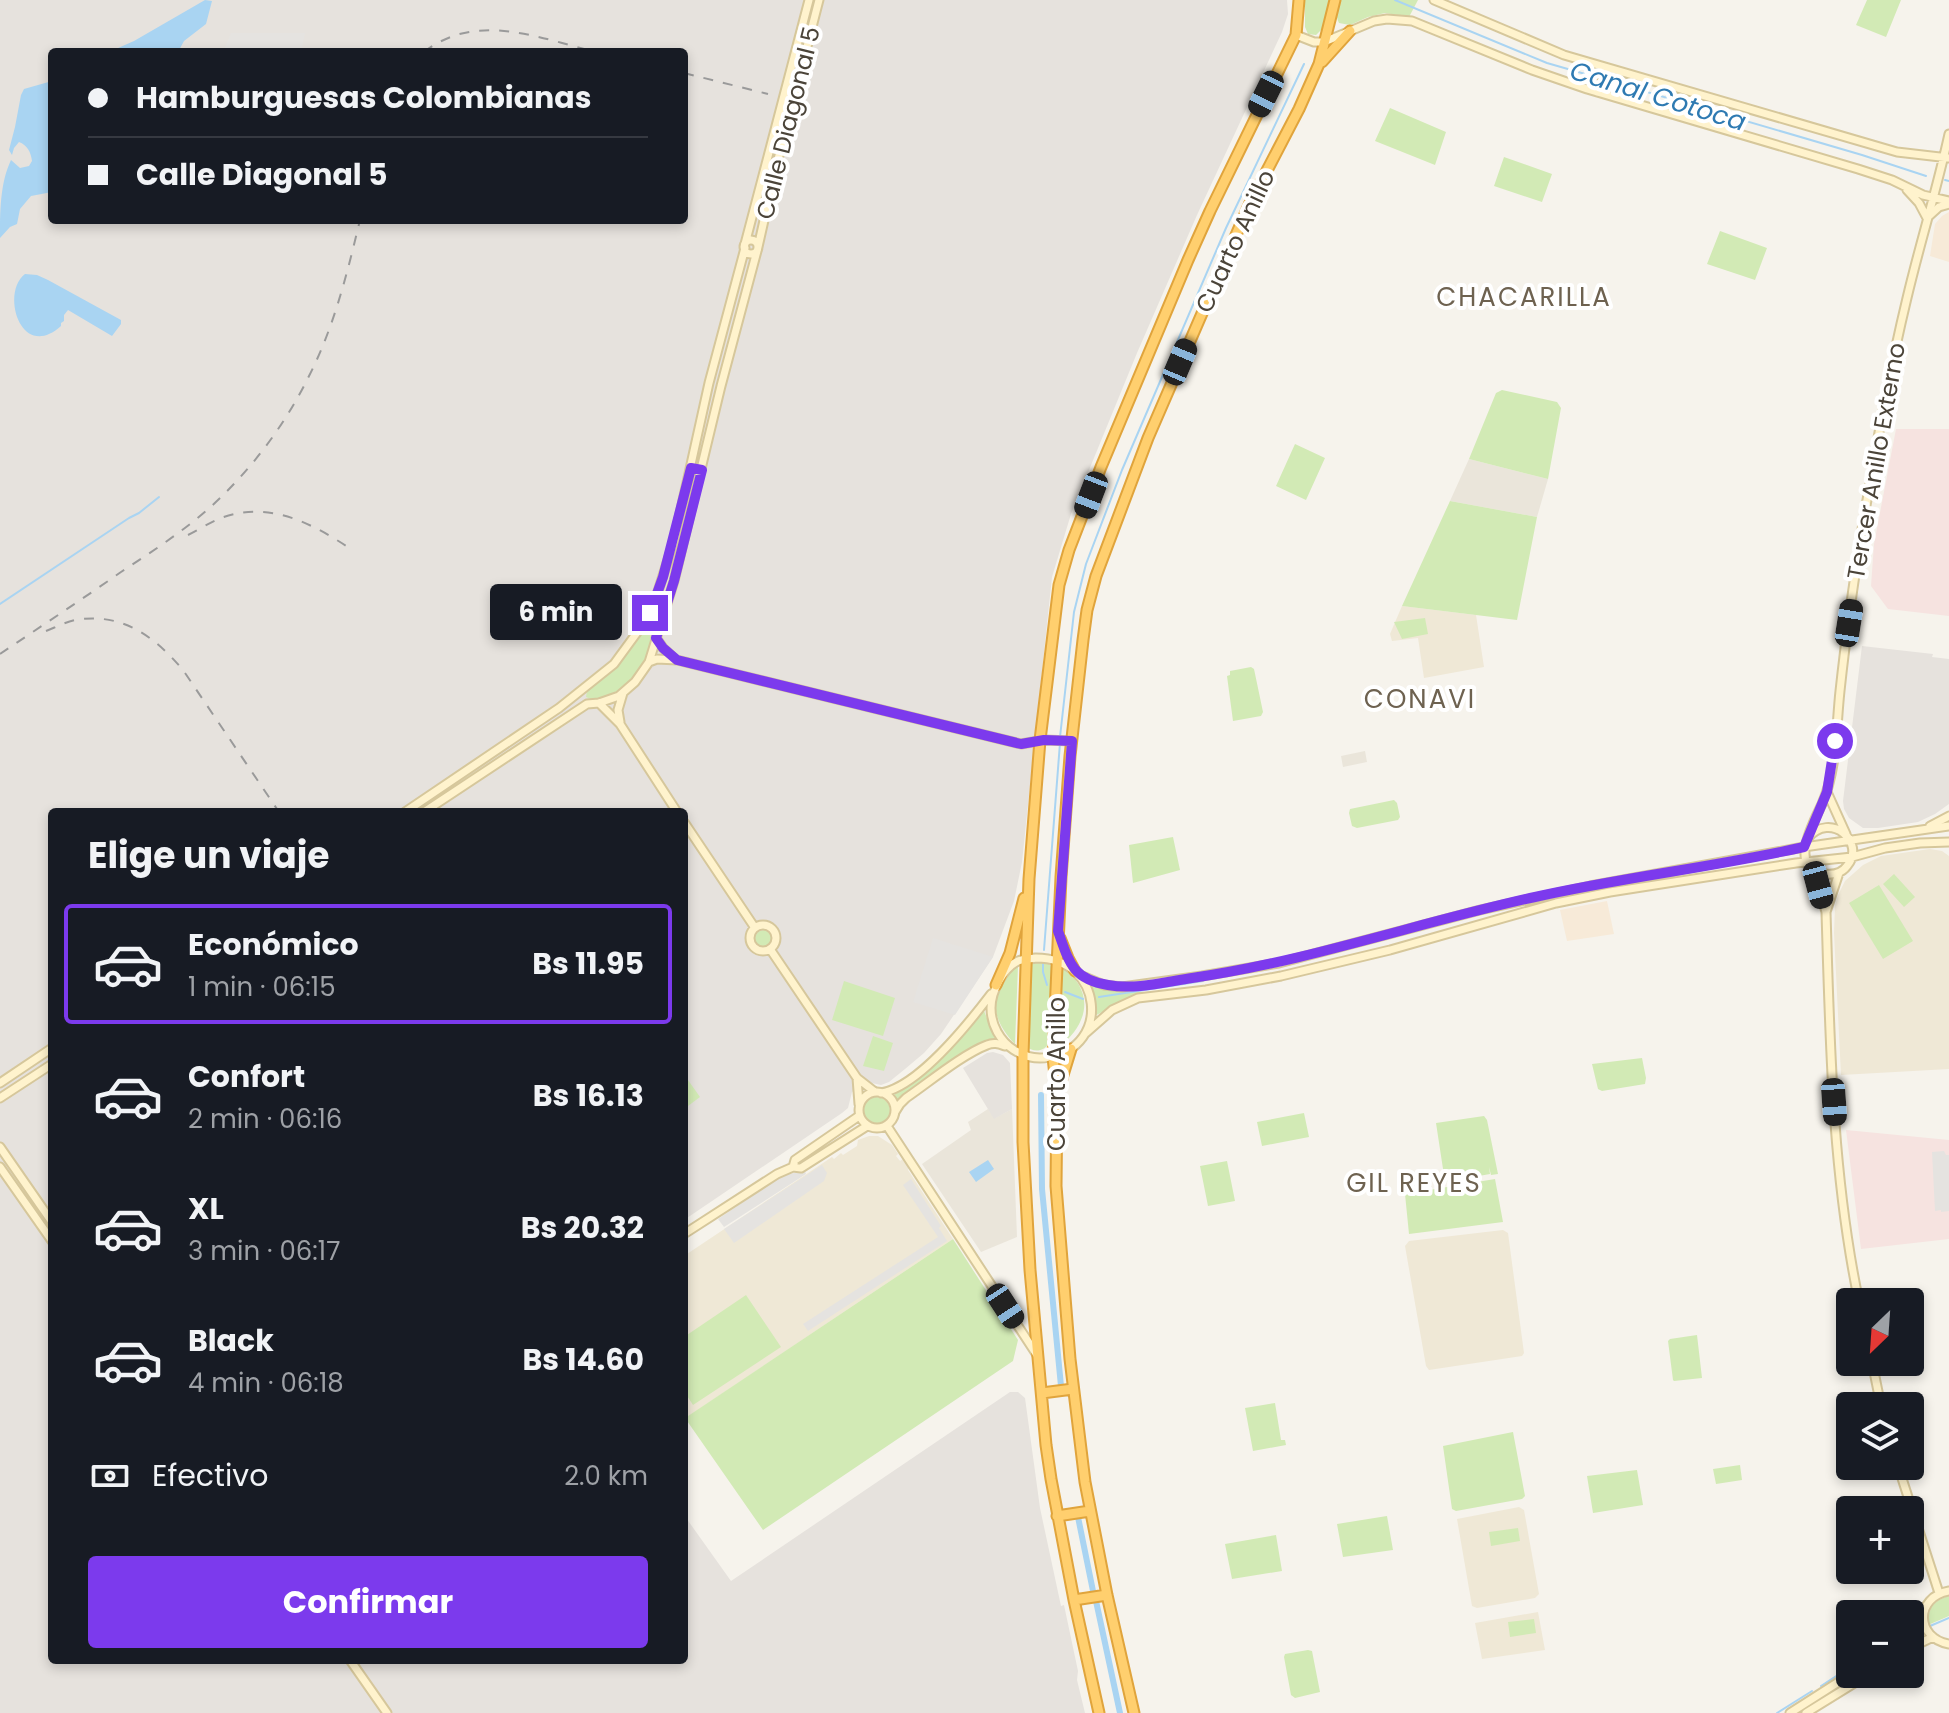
<!DOCTYPE html>
<html lang="es">
<head>
<meta charset="utf-8">
<style>
	:root { --surface:#171b24; --page:#242831; --text:#f1f3f6; --muted:#9ea1a6; --line:#363941; --accent:#7c3aed }
	body { margin:0; font-family:Poppins,sans-serif; background:var(--page); color:var(--text); height:100vh; display:flex; flex-direction:column; font-size:30px; white-space:nowrap }
	* { box-sizing:border-box; margin:0 }
	p { font-size:26px; color:var(--muted) }
	.icon { flex:none; width:44px; height:44px; fill:none; stroke:currentColor; stroke-width:2; stroke-linecap:round; stroke-linejoin:round }
	.map { position:relative; flex:1; overflow:hidden }
	.panel { position:absolute; left:48px; top:808px; width:640px; height:856px; display:flex; flex-direction:column; background:var(--surface); border-radius:8px; box-shadow:0 4px 12px #0003 }
	.panel>* { flex:none }
	.hud { position:absolute; left:48px; top:48px; width:640px; height:176px; border-radius:8px; box-shadow:0 4px 12px #0003; display:grid; align-content:center; height:176px; padding:0 40px; background:var(--surface) }
	.needle { width:52px; rotate:205deg }
	.buttons { position:absolute; left:1836px; top:1288px; display:grid; gap:16px }
	.buttons a { display:grid; place-items:center; width:88px; height:88px; border-radius:8px; background:var(--surface); box-shadow:0 4px 12px #0003; font-size:40px }
	.end { position:absolute; width:36px; height:36px; margin:-18px; border:10px solid #7c3aed; background:#fff; box-shadow:0 0 0 4px #fff }
	.from { border-radius:50% }
	.bubble { position:absolute; height:56px; border-radius:8px; background:var(--surface); box-shadow:0 4px 12px #0003; font-size:26px; font-weight:700; line-height:56px; text-align:center }
	.car { position:absolute; width:24px; height:48px; margin:-24px -12px; border-radius:10px; box-shadow:0 0 6px 2px #0007; background:linear-gradient(#222 24%,#8ab4d8 0 40%,#222 0 76%,#8ab4d8 0 86%,#222 0) }
	.hud b { display:flex; align-items:center; gap:28px; height:76px; font-size:30px }
	.hud b+b { border-top:2px solid var(--line) }
	.hud i { width:20px; height:20px; background:var(--text) }
	ul { padding:0; list-style:none }
	li { display:flex; align-items:center; gap:24px; height:120px; margin:0 16px 12px; padding:0 24px; border:4px solid transparent; border-radius:8px }
	li div { flex:1 }
	li b { display:block; font-size:30px }
	li em { font-style:normal; font-weight:700 }
	li.on { border-color:var(--accent) }
	li>.icon { width:72px; height:72px; stroke-width:1.5 }
	h2 { padding:0 40px; font-size:36px; line-height:96px }
	.pay { display:flex; align-items:center; gap:20px; height:88px; padding:0 40px; font-size:30px }
	.pay p { margin-inline-start:auto }
	.primary-button { display:flex; gap:16px; margin-top:auto; padding:16px 40px }
	.primary-button a { flex:1; height:92px; border-radius:8px; background:var(--accent); color:#fff; font-size:32px; font-weight:700; line-height:92px; text-align:center }
	.map>svg:first-child { display:block }
	.residential { fill:#eae5da }
	.commercial { fill:#f7ead8 }
	.industrial { fill:#e6e2dd; fill-rule:evenodd }
	.education { fill:#efe8d6 }
	.medical { fill:#f6e3e0 }
	.green { fill:#d2eab5 }
	.parking { fill:#e5e3e0 }
	.water { fill:#a9d4f2 }
	.lines { fill:none; stroke-linecap:round; stroke-linejoin:round }
	.stream { stroke:#a9d4f2; stroke-width:2 }
	.canal { stroke:#a9d4f2; stroke-width:6 }
	.secondary-casing { stroke:#d6c79b; stroke-width:11 }
	.highway-casing { stroke:#e0a43c; stroke-width:13 }
	.secondary { stroke:#fff3cd; stroke-width:7 }
	.highway { stroke:#ffcf6e; stroke-width:9 }
	.rail { stroke:#9a9a9a; stroke-width:2; stroke-dasharray:10 10; stroke-linecap:butt }
	.route { stroke:#7c3aed; stroke-width:10 }
	.labels { text-anchor:middle; dominant-baseline:central; stroke-width:8; stroke-linejoin:round; paint-order:stroke }
	.street-label { font-size:24px; fill:#4b4439; stroke:#fff }
	.water-label { font-size:26px; font-style:italic; fill:#2e7ab2; stroke:#fff }
	.neighbourhood-label { font-size:26px; letter-spacing:2px; fill:#6e6250; stroke:#fff }
</style>
</head>
<body>
<div class="map">
<svg width="1949" height="1713" viewBox="0 0 1949 1713">
	<rect width="100%" height="100%" fill="#f6f3ec"/>
	<path class="residential" d="M 1469,459 L 1548,479 L 1537,517 L 1450,501 Z
		M 1365,751 L 1367,762 L 1343,767 L 1341,756 Z
		M 988,1109 L 995,1118 L 1012,1109 L 1017,1237 L 981,1252 L 922,1164 L 971,1130 L 968,1122 Z"/>
	<path class="commercial" d="M 1949,212 L 1949,262 L 1930,256 L 1935,224 L 1942,216 Z
		M 1607,901 L 1614,934 L 1567,941 L 1560,910 Z"/>
	<path class="industrial" d="M 0,0 L 1287,0 L 1288,14 L 1282,32 L 1197,215 L 1137,353 L 1071,514 L 1052,577 L 1022,862 L 1014,901 L 993,957 L 941,1034 L 924,1053 L 905,1069 L 889,1082 L 881,1085 L 867,1082 L 852,1092 L 848,1108 L 842,1113 L 684,1220 L 684,812 L 52,812 L 52,1660 L 684,1660 L 684,1515 L 731,1581 L 1010,1392 L 1018,1392 L 1025,1398 L 1040,1508 L 1061,1606 L 1064,1605 L 1078,1671 L 1077,1680 L 1085,1713 L 0,1713 ZM 52,52 L 684,52 L 684,220 L 52,220 Z
		M 1862,646 L 1933,654 L 1932,657 L 1949,659 L 1949,804 L 1935,814 L 1918,822 L 1878,828 L 1863,828 L 1849,818 L 1844,809 L 1843,801 Z
		M 993,1052 L 1003,1055 L 1010,1063 L 1012,1109 L 994,1119 L 963,1068 L 987,1053 Z"/>
	<path class="education" d="M 1402,606 L 1476,615 L 1484,667 L 1424,678 L 1418,638 L 1392,641 L 1390,634 Z
		M 1930,849 L 1942,851 L 1949,856 L 1949,1069 L 1841,1075 L 1834,933 L 1835,906 L 1838,895 L 1845,881 L 1863,865 L 1881,856 Z
		M 869,1136 L 878,1136 L 892,1145 L 898,1154 L 896,1156 L 900,1161 L 903,1159 L 909,1168 L 908,1170 L 953,1239 L 684,1419 L 684,1256 L 832,1157 L 834,1159 L 841,1153 L 843,1155 L 857,1146 L 858,1140 Z
		M 1503,1230 L 1508,1233 L 1524,1353 L 1522,1356 L 1429,1370 L 1426,1366 L 1405,1246 L 1409,1241 Z
		M 1519,1507 L 1524,1510 L 1539,1594 L 1535,1598 L 1477,1608 L 1472,1606 L 1457,1519 Z
		M 1538,1612 L 1545,1650 L 1482,1659 L 1475,1623 Z"/>
	<path class="medical" d="M 1896,429 L 1949,429 L 1949,616 L 1888,609 L 1871,586 L 1874,544 Z
		M 1846,1130 L 1949,1140 L 1949,1239 L 1861,1249 Z"/>
	<path class="green" d="M 1305,0 L 1331,0 L 1322,29 L 1316,35 L 1308,34 L 1305,27 Z
		M 1340,0 L 1418,0 L 1409,17 L 1385,13 L 1368,17 L 1350,25 L 1339,23 C 1335,14 1336,8 1340,0 Z
		M 1867,0 L 1901,0 L 1886,37 L 1856,25 Z
		M 1390,108 L 1446,132 L 1435,165 L 1375,141 Z
		M 1504,157 L 1552,174 L 1542,202 L 1494,186 Z
		M 1720,231 L 1767,248 L 1755,280 L 1707,264 Z
		M 1502,390 L 1557,402 L 1561,408 L 1548,479 L 1469,459 L 1496,393 Z
		M 1295,444 L 1325,458 L 1306,500 L 1276,486 Z
		M 1450,501 L 1537,517 L 1517,620 L 1402,606 Z
		M 1425,618 L 1428,634 L 1402,639 L 1394,622 Z
		M 645,626 L 651,628 C 656,658 617,713 586,697 L 587,691 C 616,671 625,653 645,626 Z
		M 1251,667 L 1254,669 L 1263,712 L 1261,716 L 1233,721 L 1227,676 L 1230,675 L 1230,671 Z
		M 1394,800 L 1397,803 L 1400,817 L 1398,820 L 1357,828 L 1352,826 L 1349,813 L 1350,809 Z
		M 1173,837 L 1180,870 L 1133,883 L 1129,845 Z
		M 1894,874 L 1915,897 L 1904,907 L 1883,884 Z
		M 1879,885 L 1913,941 L 1883,959 L 1849,903 Z
		M755 939a9 9 0 1 1 18 0a9 9 0 1 1-18 0Z
		M 1038,961 L 1047,963 L 1053,967 L 1050,1042 C 1044,1052 1034,1053 1025,1046 L 1027,973 L 1032,964 Z
		M 1018,966 L 1015,1044 C 990,1019 986,987 1018,966 Z
		M 1060,966 C 1095,989 1090,1023 1059,1047 Z
		M 844,981 L 895,998 L 883,1036 L 832,1020 Z
		M 1090,982 L 1108,990 L 1144,992 L 1111,1007 L 1093,1017 L 1094,1000 Z
		M 983,1008 L 995,1039 C 963,1048 924,1080 897,1101 L 894,1095 C 929,1071 959,1043 983,1008 Z
		M 873,1036 L 893,1043 L 884,1071 L 863,1066 Z
		M 1642,1058 L 1646,1078 L 1645,1084 L 1602,1091 L 1598,1089 L 1592,1064 Z
		M 688,1080 L 700,1097 L 684,1109 L 684,1083 Z
		M862 1111a14 14 0 1 1 28 0a14 14 0 1 1-28 0Z
		M 1304,1113 L 1309,1137 L 1262,1146 L 1257,1122 Z
		M 1484,1116 L 1487,1120 L 1498,1174 L 1491,1175 L 1489,1167 L 1490,1174 L 1445,1182 L 1436,1123 Z
		M 1227,1161 L 1235,1201 L 1208,1206 L 1200,1166 Z
		M 1495,1179 L 1503,1222 L 1409,1234 L 1405,1194 Z
		M 953,1239 L 1018,1340 L 1013,1361 L 763,1530 L 685,1418 Z
		M 746,1295 L 781,1347 L 693,1405 L 684,1391 L 684,1337 Z
		M 1697,1335 L 1702,1378 L 1674,1381 L 1673,1380 L 1668,1341 L 1670,1339 Z
		M 1275,1403 L 1281,1440 L 1285,1440 L 1286,1445 L 1253,1451 L 1245,1408 Z
		M 1513,1432 L 1525,1496 L 1522,1499 L 1456,1511 L 1452,1509 L 1443,1446 Z
		M 1740,1465 L 1742,1480 L 1716,1484 L 1713,1469 Z
		M 1637,1470 L 1643,1505 L 1593,1513 L 1587,1476 Z
		M 1387,1516 L 1393,1550 L 1343,1557 L 1337,1524 Z
		M 1518,1528 L 1520,1541 L 1491,1546 L 1489,1532 Z
		M 1276,1535 L 1282,1571 L 1232,1579 L 1225,1544 Z
		M 1949,1596 L 1949,1616 L 1928,1625 C 1927,1610 1934,1599 1949,1596 Z
		M 1534,1619 L 1536,1633 L 1510,1637 L 1508,1622 Z
		M 1308,1650 L 1312,1651 L 1320,1692 L 1295,1698 L 1291,1695 L 1284,1657 L 1285,1654 Z"/>
	<path class="parking" d="M 231,33 L 305,33 L 301,52 L 223,52 Z
		M 933,938 L 993,957 L 955,1015 L 913,1002 Z
		M 1944,1151 L 1946,1155 L 1949,1155 L 1949,1211 L 1941,1212 L 1941,1210 L 1935,1211 L 1932,1152 Z
		M 822,1165 L 827,1173 L 824,1181 L 734,1243 L 724,1229 Z
		M 805,1171 L 806,1174 L 724,1227 L 718,1219 L 783,1175 Z
		M 911,1179 L 941,1226 L 939,1228 L 947,1241 L 808,1331 L 803,1324 L 938,1237 L 903,1185 Z"/>
	<path class="water" d="M 205,0 L 212,1 L 206,24 L 184,41 L 178,52 L 109,52 L 134,41 Z
		M 52,81 L 52,192 L 31,196 L 20,209 L 17,224 L 10,227 L 0,238 C 0,212 0,183 11,160 L 20,168 L 29,166 L 32,161 C 31,152 27,145 19,142 L 14,148 L 12,155 L 9,150 L 15,127 L 21,95 L 24,89 Z
		M 25,274 L 37,275 L 48,280 L 121,320 L 121,324 L 112,336 L 68,310 L 64,315 L 64,321 L 61,323 L 61,326 C 21,362 0,293 25,274 Z
		M 988,1160 L 994,1169 L 976,1182 L 969,1172 Z"/>
	<g class="lines">
		<path class="stream" d="M 1395,0 L 1547,63 L 1599,78
			M 1606,80 L 1862,155 L 1926,176
			M 1945,180 L 1949,181
			M 0,604 L 129,518 L 139,513 L 159,497
			M 1060,737 L 1074,612 L 1086,564 L 1122,470 L 1226,228 L 1304,64
			M 1044,950 L 1060,743
			M 1043,963 L 1043,972 L 1047,985
			M 1065,992 L 1083,999
			M 1099,997 L 1203,981
			M 1930,1626 L 1949,1618
			M 1914,1635 L 1920,1633
			M 1821,1686 L 1850,1667
			M 1777,1713 L 1812,1691"/>
		<path class="canal" d="M 1041,1095 L 1042,1189 L 1061,1386
			M 1078,1517 L 1093,1591
			M 1096,1601 L 1120,1713"/>
		<defs>
			<path id="secondary" d="M 1434,0 L 1564,55 L 1897,152 L 1949,158
				M 1296,35 L 1314,42 L 1324,42 L 1374,21 L 1387,19 L 1412,21 L 1532,70 L 1587,89 L 1858,169 L 1892,180 L 1923,195 L 1949,201
				M 1597,92 L 1607,68
				M 1907,190 L 1919,203 L 1927,218
				M 1928,217 L 1939,207 L 1949,204
				M744 247a7 7 0 1 1 14 0a7 7 0 1 1-14 0Z
				M 745,244 L 809,0
				M 758,247 L 776,167 L 819,0
				M 656,638 L 663,648 L 675,659
				M 649,662 L 657,659 L 677,660 L 1021,744 L 1044,740 L 1072,741
				M 599,703 L 620,724 L 677,812
				M 620,722 L 618,710 L 623,693
				M 1827,792 L 1846,834
				M 405,812 L 559,708 L 614,664 L 644,623 L 655,601 L 674,541 L 709,383 L 745,248
				M 424,812 L 587,704 L 599,703 L 619,696 L 635,682 L 649,662 L 674,581 L 721,386 L 757,251
				M 684,822 L 755,928
				M 1930,826 L 1949,816
				M 1808,838 C 1830,811 1867,842 1847,866 C 1842,873 1833,875 1825,874 C 1787,870 1813,823 1822,804 C 1837,770 1836,728 1840,691 C 1846,635 1854,579 1863,523 C 1876,448 1889,372 1907,298 C 1920,243 1937,189 1949,134
				M 1812,869 L 1818,885 L 1826,912 C 1830,1042 1832,1174 1859,1302
				M 1826,912 L 1839,873
				M750 938a13 13 0 1 1 26 0a13 13 0 1 1-26 0Z
				M 770,949 L 857,1078 L 875,1092
				M 1036,958 C 1104,958 1111,1047 1049,1057 C 1037,1060 1024,1056 1014,1050 C 1000,1041 991,1025 991,1008 C 991,992 1003,968 1018,961 C 1023,959 1031,959 1036,958 Z
				M 1080,975 L 1104,985 L 1122,987 L 1202,976 L 1279,963 L 1480,910 L 1590,886 L 1804,847 L 1949,826
				M 1086,1033 L 1112,1010 L 1138,998 L 1206,990 L 1281,976 L 1390,950 L 1556,903 L 1610,892 L 1796,863 L 1852,857 L 1885,848 L 1920,843 L 1949,842
				M 857,1078 L 859,1104
				M 0,1083 L 52,1048
				M859 1110a18 18 0 1 1 36 0a18 18 0 1 1-36 0Z
				M 881,1093 C 918,1087 969,1023 991,994
				M 0,1098 L 52,1064
				M 895,1112 L 900,1104 L 906,1098 C 928,1083 963,1054 987,1045 C 994,1042 999,1044 1005,1046
				M 887,1126 L 1037,1355
				M 0,1147 L 52,1222
				M 0,1167 L 52,1241
				M 793,1167 L 795,1160 L 859,1116
				M 684,1234 L 777,1174 L 793,1167 L 801,1168 L 867,1126
				M 1872,1362 L 1881,1406
				M 1898,1466 L 1939,1593
				M 1949,1591 C 1915,1597 1915,1638 1949,1644
				M 1910,1633 L 1923,1616
				M 1910,1648 L 1933,1637
				M 350,1660 L 387,1713
				M 1790,1713 L 1851,1674
				M 1806,1713 L 1869,1674"/>
			<path id="highway" d="M 1322,62 L 1350,31
				M 1060,938 L 1068,958 L 1075,971
				M 996,985 L 1010,953 L 1024,898
				M 1059,1088 L 1071,1049
				M 1042,1393 L 1073,1389
				M 1057,1516 L 1090,1511
				M 1074,1600 L 1107,1595
				M 1099,1713 L 1074,1600 L 1051,1479 L 1046,1445 L 1030,1270 L 1023,1142 L 1023,1055 L 1029,879 L 1040,740 L 1059,585 L 1069,550 L 1101,467 L 1188,260 L 1210,211 L 1296,35 L 1299,0
				M 1134,1713 L 1107,1595 L 1085,1482 L 1070,1359 L 1056,1186 L 1057,1095 L 1053,1057 L 1061,877 L 1070,756 L 1083,640 L 1087,610 L 1096,576 L 1148,438 L 1249,205 L 1299,109 L 1319,64 L 1335,0"/>
		</defs>
		<use href="#secondary" class="secondary-casing"/>
		<use href="#highway" class="highway-casing"/>
		<use href="#secondary" class="secondary"/>
		<use href="#highway" class="highway"/>
		<path class="rail" d="M 424,52 C 477,11 538,38 596,52
			M 684,73 L 768,94
			M 188,535 C 199,530 210,522 221,518 C 271,500 313,524 354,551
			M 46,631 C 56,627 66,622 75,620 C 122,612 154,636 183,670 L 279,812
			M 0,654 C 40,627 81,600 121,572 C 150,553 179,534 206,511 C 248,474 284,427 309,376 C 334,327 347,274 360,220"/>
	</g>
	<g class="lines">
		<path class="route" d="M 650,613 L 663,577 L 691,468 L 702,470 L 674,581 L 656,638 L 663,648 L 677,660 L 1021,744 L 1044,740 L 1072,741 L 1058,931 C 1069,962 1072,979 1108,985 C 1135,990 1165,982 1192,978 C 1309,961 1420,922 1535,897 C 1624,877 1715,867 1804,847 L 1827,792 L 1835,741"/>
	</g>
	<g class="labels">
		<g class="street-label">
			<text transform="translate(788 123) rotate(-76)">Calle Diagonal 5</text>
			<text transform="translate(1235 241) rotate(-65)">Cuarto Anillo</text>
			<text transform="translate(1876 461) rotate(-80)">Tercer Anillo Externo</text>
			<text transform="translate(1056 1074) rotate(-90)">Cuarto Anillo</text>
		</g>
		<g class="water-label">
			<text transform="translate(1658 96) rotate(17)">Canal Cotoca</text>
		</g>
		<g class="neighbourhood-label">
			<text x="1524" y="297">CHACARILLA</text>
			<text x="1420" y="699">CONAVI</text>
			<text x="1414" y="1183">GIL REYES</text>
		</g>
	</g>
</svg>
<div class="buttons">
<a><svg class="needle" viewBox="-14 -14 28 28"><path d="M0-13l5 13h-10z" fill="#e53935"/><path d="M0 13l5-13h-10z" fill="#9ea1a6"/></svg></a>
<a><svg class="icon" aria-label="layers" viewBox="0 0 24 24"><path d="M12 4l9 5-9 5-9-5zM3 14l9 5 9-5"/></svg></a>
<a>+</a>
<a>−</a>
</div>
<i class="end from" style="left:1835px;top:741px"></i>
<i class="end" style="left:650px;top:613px"></i>
<div class="bubble" style="left:490px;top:584px;width:132px">6 min</div>
<i class="car" style="left:1266px;top:94px;rotate:206deg"></i>
<i class="car" style="left:1180px;top:362px;rotate:23deg"></i>
<i class="car" style="left:1091px;top:495px;rotate:201deg"></i>
<i class="car" style="left:1849px;top:623px;rotate:9deg"></i>
<i class="car" style="left:1818px;top:885px;rotate:165deg"></i>
<i class="car" style="left:1834px;top:1102px;rotate:176deg"></i>
<i class="car" style="left:1005px;top:1306px;rotate:147deg"></i>
<div class="hud">
<b><i class="from"></i>Hamburguesas Colombianas</b>
<b><i></i>Calle Diagonal 5</b>
</div>
<section class="panel">
<h2>Elige un viaje</h2>
<ul>
<li class="on"><svg class="icon" aria-label="car" viewBox="0 0 24 24"><path d="M5 17H2v-5l4-1 3-4h7l3 4 3 1v5h-3M9 17h6M6 11h13"/><circle cx="7" cy="17" r="2"/><circle cx="17" cy="17" r="2"/></svg><div><b>Económico</b><p>1 min · 06:15</p></div><em>Bs 11.95</em></li>
<li><svg class="icon" aria-label="car" viewBox="0 0 24 24"><path d="M5 17H2v-5l4-1 3-4h7l3 4 3 1v5h-3M9 17h6M6 11h13"/><circle cx="7" cy="17" r="2"/><circle cx="17" cy="17" r="2"/></svg><div><b>Confort</b><p>2 min · 06:16</p></div><em>Bs 16.13</em></li>
<li><svg class="icon" aria-label="car" viewBox="0 0 24 24"><path d="M5 17H2v-5l4-1 3-4h7l3 4 3 1v5h-3M9 17h6M6 11h13"/><circle cx="7" cy="17" r="2"/><circle cx="17" cy="17" r="2"/></svg><div><b>XL</b><p>3 min · 06:17</p></div><em>Bs 20.32</em></li>
<li><svg class="icon" aria-label="car" viewBox="0 0 24 24"><path d="M5 17H2v-5l4-1 3-4h7l3 4 3 1v5h-3M9 17h6M6 11h13"/><circle cx="7" cy="17" r="2"/><circle cx="17" cy="17" r="2"/></svg><div><b>Black</b><p>4 min · 06:18</p></div><em>Bs 14.60</em></li>
</ul>
<div class="pay"><svg class="icon" aria-label="cash" viewBox="0 0 24 24"><path d="M3 7h18v10H3z"/><circle cx="12" cy="12" r="2"/></svg>Efectivo<p>2.0 km</p></div>
<div class="primary-button"><a>Confirmar</a></div>
</section>
</div>
</body>
</html>
